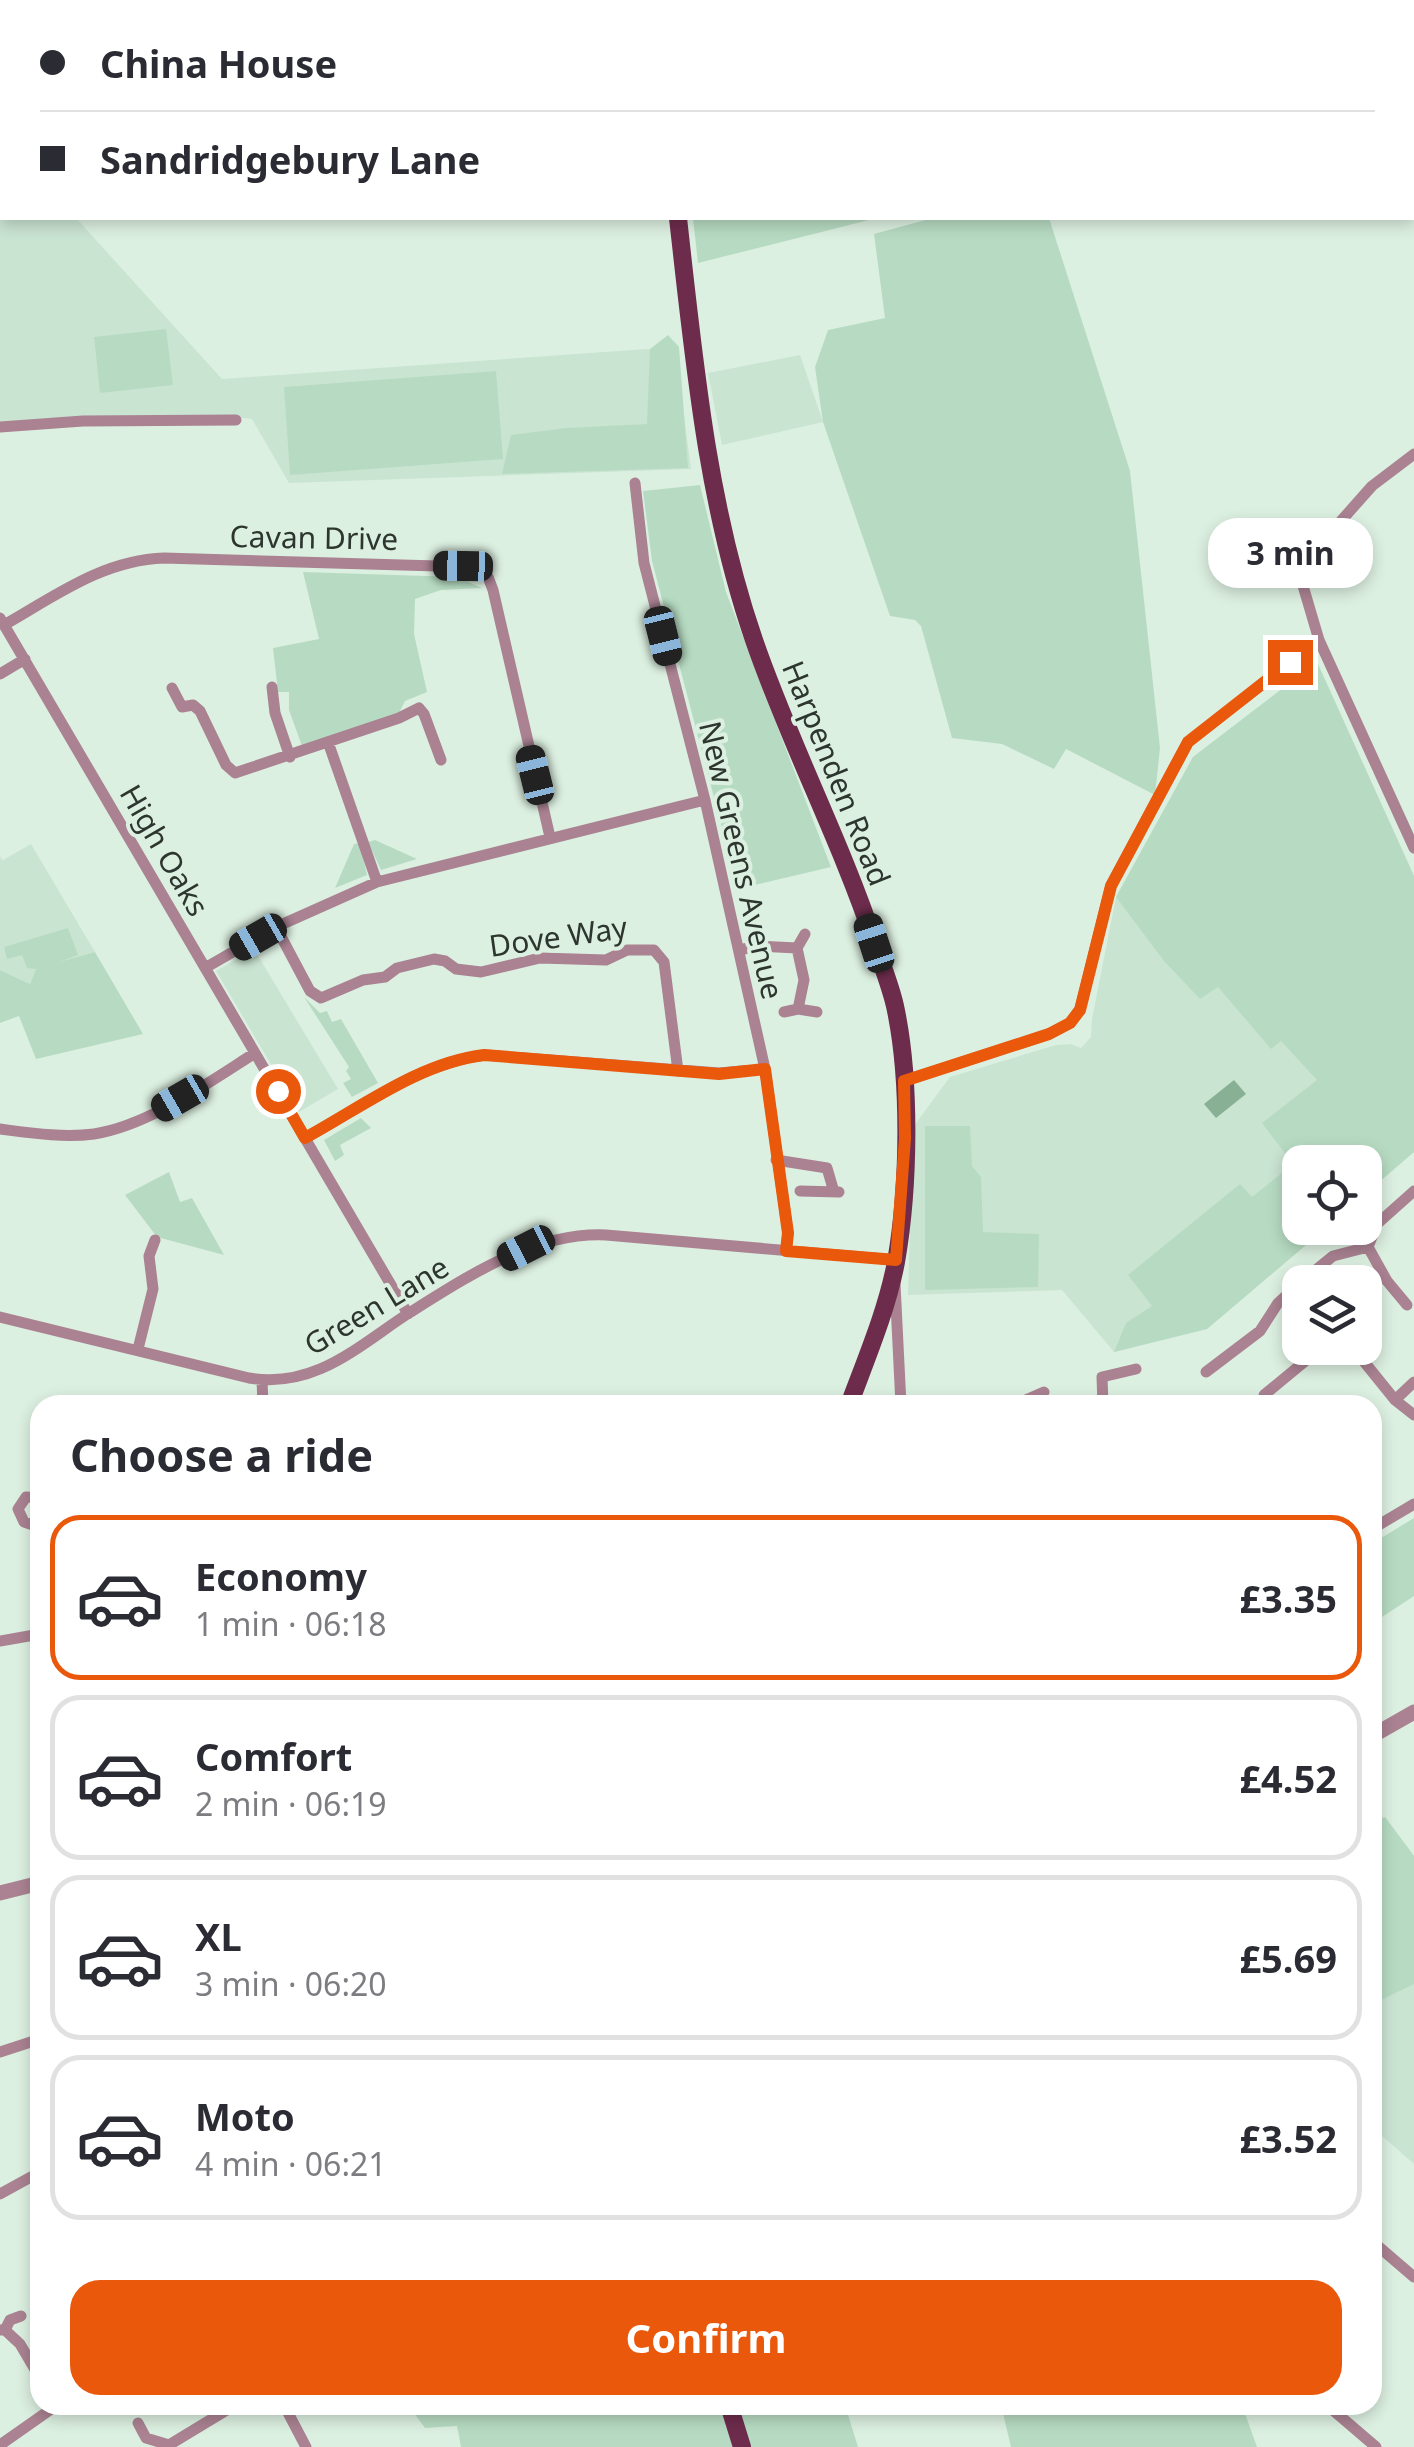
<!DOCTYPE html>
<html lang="en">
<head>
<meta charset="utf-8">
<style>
	:root { --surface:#fff; --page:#f7f7f7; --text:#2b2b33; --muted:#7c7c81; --line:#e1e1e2; --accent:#ea580c }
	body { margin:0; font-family:"Noto Sans",sans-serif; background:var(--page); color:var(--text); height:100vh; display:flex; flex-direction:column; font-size:38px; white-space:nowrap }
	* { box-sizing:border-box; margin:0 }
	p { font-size:32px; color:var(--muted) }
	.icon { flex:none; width:55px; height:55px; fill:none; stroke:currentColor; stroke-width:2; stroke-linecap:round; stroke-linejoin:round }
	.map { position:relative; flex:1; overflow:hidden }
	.sheet { position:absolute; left:30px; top:1395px; width:1352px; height:1020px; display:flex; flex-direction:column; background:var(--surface); border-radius:30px; box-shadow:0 5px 15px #0003 }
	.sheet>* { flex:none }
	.hud { position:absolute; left:0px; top:0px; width:1415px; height:220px; box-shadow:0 5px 15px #0003; display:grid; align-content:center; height:220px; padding:0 40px; background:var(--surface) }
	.fabs { position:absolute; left:1282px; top:1145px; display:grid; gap:20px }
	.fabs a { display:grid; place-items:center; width:100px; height:100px; border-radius:20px; background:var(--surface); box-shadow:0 5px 15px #0003; font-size:50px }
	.end { position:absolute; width:45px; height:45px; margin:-22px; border:12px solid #ea580c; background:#fff; box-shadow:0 0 0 5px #fff }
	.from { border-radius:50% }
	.bubble { position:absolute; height:70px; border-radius:30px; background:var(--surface); box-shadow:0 5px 15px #0003; font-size:32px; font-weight:700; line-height:70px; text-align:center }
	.car { position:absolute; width:30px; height:60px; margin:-30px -15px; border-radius:12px; box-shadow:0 0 8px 2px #0007; background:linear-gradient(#222 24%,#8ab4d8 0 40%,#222 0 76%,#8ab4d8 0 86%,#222 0) }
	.hud b { display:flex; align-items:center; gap:35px; height:95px; font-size:38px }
	.hud b+b { border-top:2px solid var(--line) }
	.hud i { width:25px; height:25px; background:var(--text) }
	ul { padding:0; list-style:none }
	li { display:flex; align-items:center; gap:30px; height:165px; margin:0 20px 15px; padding:0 20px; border:5px solid var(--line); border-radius:30px }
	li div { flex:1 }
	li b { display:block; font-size:38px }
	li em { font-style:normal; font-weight:700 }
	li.selected { border-color:var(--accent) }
	li>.icon { width:90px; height:90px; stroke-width:1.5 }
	h2 { padding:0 40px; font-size:45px; line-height:120px }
	.primary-button { display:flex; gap:20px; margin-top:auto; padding:20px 40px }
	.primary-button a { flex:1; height:115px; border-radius:30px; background:var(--accent); color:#fff; font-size:40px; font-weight:700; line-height:115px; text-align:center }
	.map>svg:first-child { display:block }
	.built { fill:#cae4d2 }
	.green { fill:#b7dbc2 }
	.water { fill:#88b094 }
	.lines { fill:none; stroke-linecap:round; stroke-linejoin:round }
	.minor { stroke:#aa8292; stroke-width:11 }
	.tertiary { stroke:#aa8292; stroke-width:15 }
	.primary { stroke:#6e2c4c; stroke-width:18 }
	.route { stroke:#ea580c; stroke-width:12 }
	.labels { text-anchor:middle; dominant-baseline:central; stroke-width:8; stroke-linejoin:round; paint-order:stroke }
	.street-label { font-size:30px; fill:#2d352f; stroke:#dcf0e1 }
</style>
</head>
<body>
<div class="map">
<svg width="1414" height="2447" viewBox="0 0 1414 2447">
	<rect width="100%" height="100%" fill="#dcf0e1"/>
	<path class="built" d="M 0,64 L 2,218 L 76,218 L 222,379 L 675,347 L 691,469 L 289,483 L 252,419 L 227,416 L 0,422 Z
		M 800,355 L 823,422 L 722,445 L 708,373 Z
		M 1317,662 L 1414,876 L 1414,1152 L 1365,1194 L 1365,1162 L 1300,1162 L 1300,1228 L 1326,1228 L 1207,1329 L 1114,1352 L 1062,1290 L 908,1295 L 913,1127 L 950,1077 L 1056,1045 L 1071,1044 L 1081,1048 L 1091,1037 L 1092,1019 L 1116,897 L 1193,757 Z
		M 31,844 L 95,952 L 36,969 L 30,984 L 0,970 L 0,857 L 3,860 Z
		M 254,949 L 338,1089 L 299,1112 L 216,971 Z
		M 1385,1817 L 1414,1856 L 1414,2164 L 1373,2128 L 1372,1822 Z"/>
	<path class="green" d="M 670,0 L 1132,0 L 1133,2 L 670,2 Z
		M 693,218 L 877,218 L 698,263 Z
		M 933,218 L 1049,218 L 1130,471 L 1160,748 L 1155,795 L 1066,749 L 1054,769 L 1002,744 L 952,738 L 921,626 L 915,620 L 890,616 L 823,422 L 815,367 L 828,330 L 885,318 L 874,234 Z
		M 166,329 L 173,385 L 100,393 L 94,337 Z
		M 668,335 L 679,347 L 688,468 L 502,474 L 511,435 L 566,428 L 647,424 L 650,349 Z
		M 496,371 L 503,459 L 290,475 L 284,387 Z
		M 700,485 L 726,592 L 831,867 L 738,889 L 652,561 L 643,491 Z
		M 303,572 L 458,577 L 482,588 L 441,590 L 415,599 L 414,634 L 427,692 L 405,701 L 399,713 L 302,746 L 289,710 L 289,692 L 278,692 L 273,648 L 319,639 Z
		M 1317,662 L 1414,876 L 1414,1152 L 1365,1194 L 1365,1162 L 1300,1162 L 1300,1228 L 1326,1228 L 1207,1329 L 1114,1352 L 1126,1323 L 1152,1306 L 1128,1275 L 1240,1184 L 1252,1197 L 1293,1164 L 1262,1123 L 1317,1080 L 1281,1041 L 1271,1049 L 1218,987 L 1200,999 L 1164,961 L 1116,897 L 1193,757 Z
		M 375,840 L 417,859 L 381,870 L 368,842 Z
		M 360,843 L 367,875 L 335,888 L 354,844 Z
		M 68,928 L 78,955 L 59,962 L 95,952 L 143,1034 L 36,1059 L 19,1016 L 0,1023 L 0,970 L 30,984 L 36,969 L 27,968 L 22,955 L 7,959 L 4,947 Z
		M 304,997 L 320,1013 L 327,1011 L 332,1022 L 341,1019 L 378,1083 L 352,1097 L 343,1083 L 351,1079 L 346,1071 L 349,1067 Z
		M 361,1118 L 371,1128 L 340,1145 L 344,1155 L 335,1161 L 324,1140 Z
		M 925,1126 L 970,1126 L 972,1166 L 981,1177 L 983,1232 L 1039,1234 L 1038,1287 L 925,1290 Z
		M 169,1172 L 180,1202 L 192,1198 L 224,1255 L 157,1237 L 125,1195 Z
		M 1414,1518 L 1414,1596 L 1373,1623 L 1373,1543 Z
		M 1385,1817 L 1414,1856 L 1414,1984 L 1373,2004 L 1373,1822 Z
		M 408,2405 L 723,2405 L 736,2447 L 461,2447 L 457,2426 L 425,2428 Z
		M 734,2405 L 845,2405 L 858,2447 L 748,2447 Z
		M 1001,2405 L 1242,2405 L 1257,2447 L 1011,2447 Z"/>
	<path class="water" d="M 1234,1080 L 1246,1094 L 1216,1118 L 1204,1104 Z"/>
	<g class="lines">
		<path class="minor" d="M 0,427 L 83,421 L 236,420
			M 1414,454 L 1372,486 L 1301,566 L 1301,579 L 1319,640 L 1414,848
			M 635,483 L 644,563 L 705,800 L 765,1069 L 788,1233 L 786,1251
			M 0,618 L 408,1314
			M 4,625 C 55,596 103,560 164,558 L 472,567 L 488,577 L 493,590 L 550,837
			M 0,674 L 25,659
			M 272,687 L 275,713 L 290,757
			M 172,688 L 182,707 L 193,705 L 200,711 L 226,765 L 235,773 L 399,718 L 419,708 L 424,714 L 441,760
			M 328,742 L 377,882
			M 276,927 L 310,991 L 321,998 L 363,980 L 385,977 L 397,968 L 434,959 L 445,961 L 456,969 L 481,972 L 540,958 L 606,960 L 627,950 L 654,950 L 664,962 L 678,1071
			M 797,948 L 805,934
			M 739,950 L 758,946 L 797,948
			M 205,968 L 276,927 L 377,882 L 705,800
			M 798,1009 L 817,1012
			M 784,1012 L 798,1009 L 804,980 L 797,948
			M 904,1081 L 1049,1034 L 1070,1023 L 1080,1009 L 1111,885 L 1188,742 L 1319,640
			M 0,1129 C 31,1133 63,1138 94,1134 C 148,1126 209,1082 255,1053
			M 305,1138 C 362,1107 419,1063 485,1055 L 719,1073 L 765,1069
			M 776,1160 L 827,1168 L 834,1192
			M 800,1191 L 839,1192
			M 1368,1247 L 1377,1224 L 1414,1191
			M 1368,1247 L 1387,1281 L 1407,1305
			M 1301,1282 L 1333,1256 L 1368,1247
			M 895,1284 L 901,1405
			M 0,1317 L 249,1378 C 315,1389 358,1346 409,1313 C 468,1276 534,1232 606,1235 L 896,1260
			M 1353,1348 L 1395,1400 L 1414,1415
			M 138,1349 L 153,1289 L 149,1256 L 155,1240
			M 1206,1372 L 1260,1331 L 1278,1303 L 1300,1283
			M 262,1380 L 263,1405
			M 1395,1400 L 1414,1382
			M 1014,1405 L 1044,1392
			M 1103,1405 L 1102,1377 L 1136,1369
			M 1264,1405 L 1264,1395 L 1321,1348
			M 40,1498 L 26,1497 L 18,1509 L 24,1522 L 33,1525 L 40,1522
			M 1372,1529 L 1414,1504
			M 0,1641 L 40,1634
			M 0,2052 L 40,2039
			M 0,2194 L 40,2172
			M 1372,2241 L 1414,2277
			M 0,2330 L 5,2330 L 20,2344 L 40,2378
			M 5,2330 L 10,2320 L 21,2316
			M 284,2405 L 306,2447
			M 1327,2405 L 1376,2447
			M 138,2423 L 146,2438 L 169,2445 L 235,2405
			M 0,2445 L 57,2405"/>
		<path class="tertiary" d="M 1372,1736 L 1414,1712
			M 0,1893 L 40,1883"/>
		<path class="primary" d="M 651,0 L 651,2
			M 678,218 C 694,360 707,504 754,640 C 789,742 840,839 874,941 C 881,963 890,984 895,1006 C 911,1080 909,1187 896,1262 C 887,1310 866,1359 849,1405
			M 729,2405 L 742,2447"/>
	</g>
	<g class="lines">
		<path class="route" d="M 278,1091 L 305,1138 C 362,1107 419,1063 484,1055 L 719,1074 L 765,1069 L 788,1233 L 786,1251 L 896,1260 L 905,1138 L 904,1081 L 1049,1034 L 1070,1023 L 1080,1010 L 1111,886 L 1188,742 L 1290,662"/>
	</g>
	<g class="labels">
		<g class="street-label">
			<text transform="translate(314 537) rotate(1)">Cavan Drive</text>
			<text transform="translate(837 773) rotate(68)">Harpenden Road</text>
			<text transform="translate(165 850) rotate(60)">High Oaks</text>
			<text transform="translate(742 860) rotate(77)">New Greens Avenue</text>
			<text transform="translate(558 936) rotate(-8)">Dove Way</text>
			<text transform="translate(376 1305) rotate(-31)">Green Lane</text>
		</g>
	</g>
</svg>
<div class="fabs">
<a><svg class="icon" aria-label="locate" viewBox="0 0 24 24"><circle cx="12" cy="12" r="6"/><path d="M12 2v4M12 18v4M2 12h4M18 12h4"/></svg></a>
<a><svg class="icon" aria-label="layers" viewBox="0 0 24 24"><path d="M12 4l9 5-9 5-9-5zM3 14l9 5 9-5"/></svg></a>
</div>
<i class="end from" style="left:278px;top:1091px"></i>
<i class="end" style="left:1290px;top:662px"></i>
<div class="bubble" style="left:1208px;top:518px;width:165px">3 min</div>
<i class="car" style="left:463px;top:566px;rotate:271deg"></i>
<i class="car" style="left:663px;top:636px;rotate:166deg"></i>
<i class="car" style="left:535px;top:775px;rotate:346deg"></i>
<i class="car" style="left:258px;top:937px;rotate:240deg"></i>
<i class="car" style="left:874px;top:943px;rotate:342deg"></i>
<i class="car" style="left:180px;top:1098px;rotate:240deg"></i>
<i class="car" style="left:526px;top:1248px;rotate:243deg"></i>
<div class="hud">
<b><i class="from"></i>China House</b>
<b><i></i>Sandridgebury Lane</b>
</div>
<section class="sheet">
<h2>Choose a ride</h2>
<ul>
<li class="selected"><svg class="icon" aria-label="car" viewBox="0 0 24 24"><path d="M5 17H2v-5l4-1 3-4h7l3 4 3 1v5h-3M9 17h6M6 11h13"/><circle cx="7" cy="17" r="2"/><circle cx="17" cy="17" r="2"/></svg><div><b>Economy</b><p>1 min · 06:18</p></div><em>£3.35</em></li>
<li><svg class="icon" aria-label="car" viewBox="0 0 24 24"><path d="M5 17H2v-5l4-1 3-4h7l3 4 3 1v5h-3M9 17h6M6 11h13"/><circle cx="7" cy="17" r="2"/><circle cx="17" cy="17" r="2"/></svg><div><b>Comfort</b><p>2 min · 06:19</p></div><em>£4.52</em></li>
<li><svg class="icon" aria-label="car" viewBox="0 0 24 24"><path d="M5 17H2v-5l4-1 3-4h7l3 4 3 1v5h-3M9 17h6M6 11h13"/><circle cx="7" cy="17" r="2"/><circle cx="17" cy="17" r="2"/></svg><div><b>XL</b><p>3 min · 06:20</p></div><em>£5.69</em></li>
<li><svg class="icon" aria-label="car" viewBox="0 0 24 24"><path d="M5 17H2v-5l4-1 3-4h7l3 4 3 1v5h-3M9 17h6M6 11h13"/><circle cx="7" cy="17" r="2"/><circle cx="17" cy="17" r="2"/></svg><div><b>Moto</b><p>4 min · 06:21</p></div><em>£3.52</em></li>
</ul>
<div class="primary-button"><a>Confirm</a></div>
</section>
</div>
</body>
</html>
